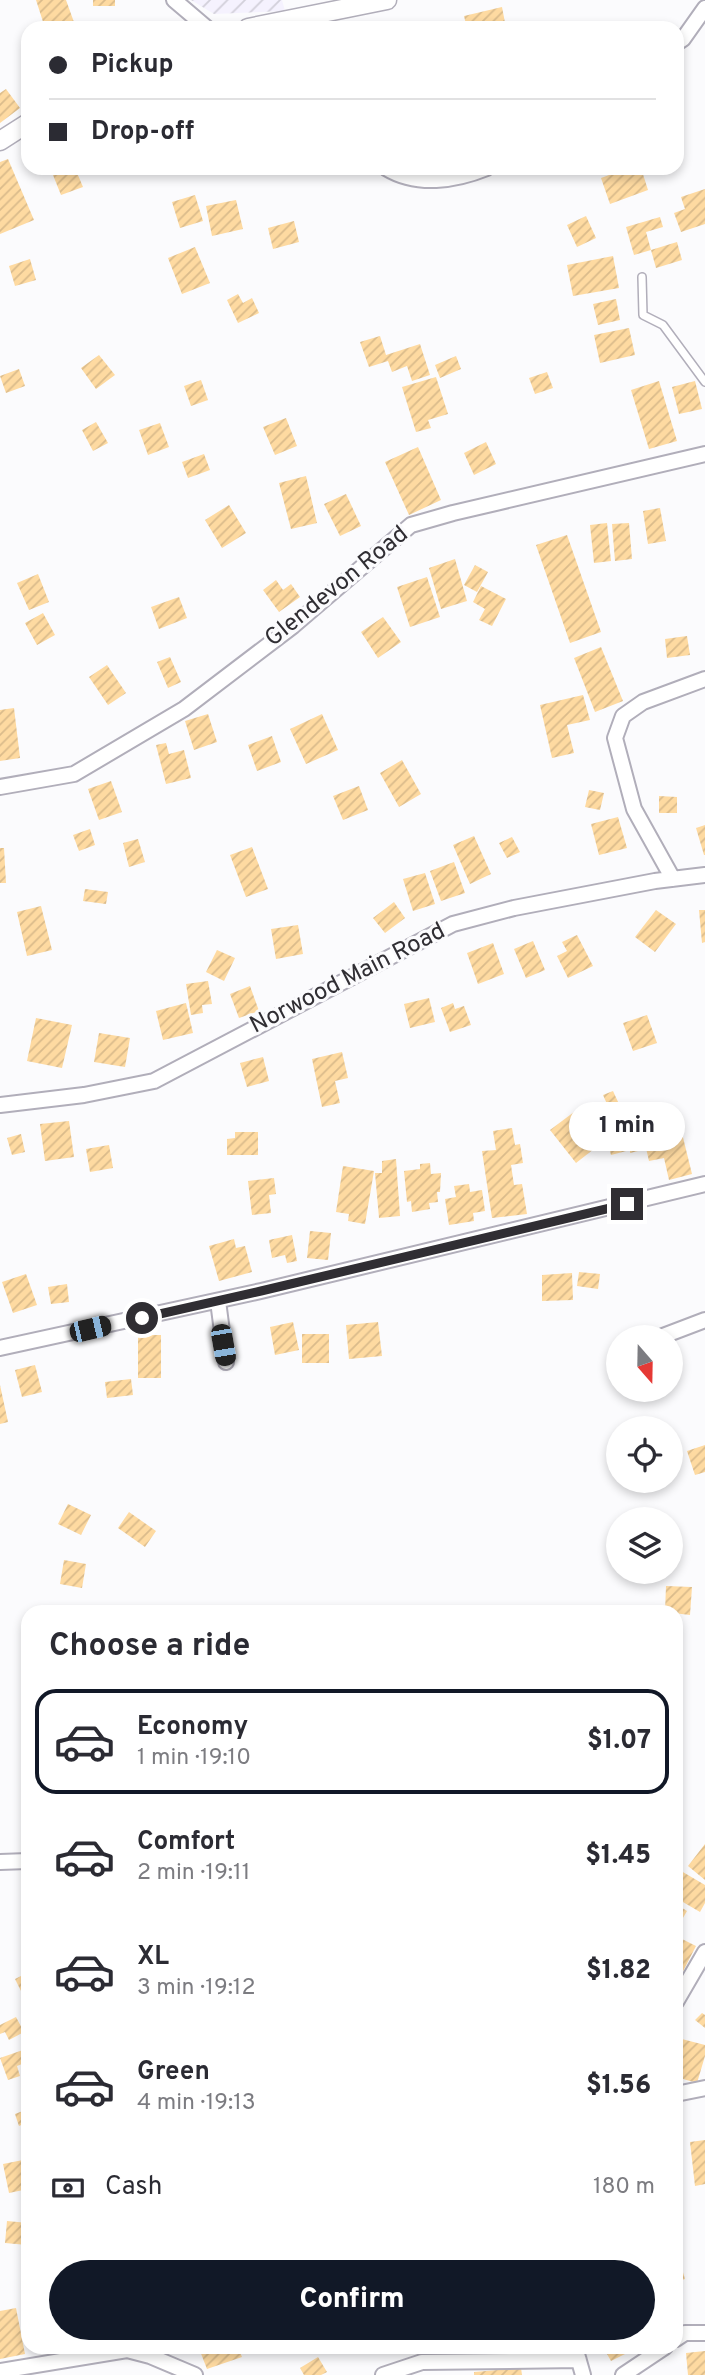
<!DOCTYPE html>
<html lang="en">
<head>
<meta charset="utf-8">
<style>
	:root { --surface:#fff; --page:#f2f2f3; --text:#2b2b33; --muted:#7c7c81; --line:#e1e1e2; --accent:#111827 }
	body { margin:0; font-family:Overpass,sans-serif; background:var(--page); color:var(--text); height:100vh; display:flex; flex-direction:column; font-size:26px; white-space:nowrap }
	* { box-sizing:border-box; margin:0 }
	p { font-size:23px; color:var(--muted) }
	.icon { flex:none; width:38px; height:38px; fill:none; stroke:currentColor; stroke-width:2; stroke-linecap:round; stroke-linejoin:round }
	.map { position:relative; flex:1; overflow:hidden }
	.sheet { position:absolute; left:21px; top:1605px; width:662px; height:749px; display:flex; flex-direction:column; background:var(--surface); border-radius:21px; box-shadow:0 4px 10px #0003 }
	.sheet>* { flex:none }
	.guide { position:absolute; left:21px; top:21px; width:663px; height:154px; border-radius:21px; box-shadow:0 4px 10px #0003; display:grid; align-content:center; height:154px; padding:0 28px; background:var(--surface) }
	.needle { width:46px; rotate:160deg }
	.buttons { position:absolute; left:606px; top:1325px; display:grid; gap:14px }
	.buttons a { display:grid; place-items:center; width:77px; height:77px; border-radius:50%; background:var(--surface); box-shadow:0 4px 10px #0003; font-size:35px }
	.end { position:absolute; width:32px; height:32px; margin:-16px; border:9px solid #302e33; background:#fff; box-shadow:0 0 0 4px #fff }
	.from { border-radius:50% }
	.bubble { position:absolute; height:49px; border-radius:24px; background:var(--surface); box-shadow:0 4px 10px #0003; font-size:23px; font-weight:800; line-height:49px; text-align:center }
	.car { position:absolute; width:21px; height:42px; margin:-21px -10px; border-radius:9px; box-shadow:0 0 5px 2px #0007; background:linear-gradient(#222 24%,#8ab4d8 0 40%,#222 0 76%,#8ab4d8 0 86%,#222 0) }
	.guide b { display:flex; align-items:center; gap:24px; height:66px; font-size:26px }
	.guide b+b { border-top:2px solid var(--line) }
	.guide i { width:18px; height:18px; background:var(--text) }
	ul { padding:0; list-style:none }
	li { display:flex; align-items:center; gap:21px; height:105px; margin:0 14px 10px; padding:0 14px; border:4px solid transparent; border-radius:21px }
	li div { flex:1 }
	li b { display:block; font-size:26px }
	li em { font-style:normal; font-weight:800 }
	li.active { border-color:var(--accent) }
	li>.icon { width:63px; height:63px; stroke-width:1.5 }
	h2 { padding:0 28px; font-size:32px; line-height:84px }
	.pay { display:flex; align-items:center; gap:18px; height:77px; padding:0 28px; font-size:26px }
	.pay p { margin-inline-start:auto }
	.cta { display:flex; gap:14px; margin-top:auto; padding:14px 28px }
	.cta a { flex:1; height:80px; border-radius:42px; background:var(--accent); color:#fff; font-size:28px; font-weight:800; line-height:80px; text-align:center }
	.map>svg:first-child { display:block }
	.industrial { fill:url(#industrial-furrows) }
	.building { fill:url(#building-hatch) }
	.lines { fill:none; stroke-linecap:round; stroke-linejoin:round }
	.service-casing { stroke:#b1aeba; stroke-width:10 }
	.minor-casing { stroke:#b1aeba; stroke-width:18 }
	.tertiary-casing { stroke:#b1aeba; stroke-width:21 }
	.service { stroke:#fff; stroke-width:7 }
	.minor { stroke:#fff; stroke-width:14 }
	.tertiary { stroke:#fff; stroke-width:18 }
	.route { stroke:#302e33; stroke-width:9 }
	.labels { text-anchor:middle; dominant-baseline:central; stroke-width:6; stroke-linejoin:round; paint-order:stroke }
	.street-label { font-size:24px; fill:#302e33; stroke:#fbfbfd }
</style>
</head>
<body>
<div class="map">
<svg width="705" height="2375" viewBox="0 0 705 2375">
	<defs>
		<pattern id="industrial-furrows" width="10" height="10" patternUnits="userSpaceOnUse" patternTransform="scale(1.75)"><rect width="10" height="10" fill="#f5f2fe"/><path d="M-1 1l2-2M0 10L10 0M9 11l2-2" fill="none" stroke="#d2d0da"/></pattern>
		<pattern id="building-hatch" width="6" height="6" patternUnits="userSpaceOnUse" patternTransform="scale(1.75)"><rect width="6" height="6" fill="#fedaa1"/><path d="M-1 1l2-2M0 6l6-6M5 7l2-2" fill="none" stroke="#dabb8b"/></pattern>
	</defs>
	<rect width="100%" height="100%" fill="#fbfbfd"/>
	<path class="industrial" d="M 191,0 L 282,0 L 285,11 L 214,14 Z"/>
	<path class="building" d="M 36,0 L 66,0 L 75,25 L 66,28 L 45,28 Z
		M 93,0 L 115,0 L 115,6 L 93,6 Z
		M 502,7 L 506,28 L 467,28 L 464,16 Z
		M 6,89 L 20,108 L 0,123 L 0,93 Z
		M 8,159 L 34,220 L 0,234 L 0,162 Z
		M 56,168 L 75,168 L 83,187 L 61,195 L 51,170 Z
		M 628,168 L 641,168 L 648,190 L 610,204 L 601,178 Z
		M 705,189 L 705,224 L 681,232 L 674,213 L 685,209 L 681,197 Z
		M 195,195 L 203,221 L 180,228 L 172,202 Z
		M 236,200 L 243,229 L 212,236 L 206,206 Z
		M 586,216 L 596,238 L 577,247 L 567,225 Z
		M 660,217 L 663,227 L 646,232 L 651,250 L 634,255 L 626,227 Z
		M 294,221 L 299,242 L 273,249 L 268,228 Z
		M 677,242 L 682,260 L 656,268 L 651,250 Z
		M 195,247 L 210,283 L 182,294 L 168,258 Z
		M 613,256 L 619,288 L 573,296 L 567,265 Z
		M 30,259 L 36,280 L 15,286 L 9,266 Z
		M 238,294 L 243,303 L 252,298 L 259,313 L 238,323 L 227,300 Z
		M 616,299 L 620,320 L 598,325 L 593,304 Z
		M 629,328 L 635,355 L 600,363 L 594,335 Z
		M 380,336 L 386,355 L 420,344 L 430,375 L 412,381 L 407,366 L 392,372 L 388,361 L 369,367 L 360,342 Z
		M 99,355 L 115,375 L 96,389 L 81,368 Z
		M 456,356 L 461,369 L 440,378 L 435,365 Z
		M 19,369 L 25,386 L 6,393 L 0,376 Z
		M 547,372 L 553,388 L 535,394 L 529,378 Z
		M 436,377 L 448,414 L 428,420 L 431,428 L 416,432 L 402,387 Z
		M 201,380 L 208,400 L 191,406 L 184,386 Z
		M 659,381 L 677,441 L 649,449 L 631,390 Z
		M 695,381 L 702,409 L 679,414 L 672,387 Z
		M 286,418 L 297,446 L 275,455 L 263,427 Z
		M 96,422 L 108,443 L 93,451 L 82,430 Z
		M 160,423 L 169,447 L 148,455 L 139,430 Z
		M 486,442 L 496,464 L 474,475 L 464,453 Z
		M 418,447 L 441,500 L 409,515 L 385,462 Z
		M 204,454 L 210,470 L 188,478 L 182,462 Z
		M 306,476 L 317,523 L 291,529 L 279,483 Z
		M 346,494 L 361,526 L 340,536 L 324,504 Z
		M 229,505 L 246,533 L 222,548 L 205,520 Z
		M 660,508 L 666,541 L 648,544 L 643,511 Z
		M 607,523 L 611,561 L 594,563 L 590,525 Z
		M 629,523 L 632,559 L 615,561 L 612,524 Z
		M 567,535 L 601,632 L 570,643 L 536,545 Z
		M 455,559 L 467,601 L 441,609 L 429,568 Z
		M 475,565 L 488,572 L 477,592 L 464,585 Z
		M 38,574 L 49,602 L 29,610 L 17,583 Z
		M 427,577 L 440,617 L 410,627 L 397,587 Z
		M 276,580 L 283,590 L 291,584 L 300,597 L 279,612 L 263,590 Z
		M 481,586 L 506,599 L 492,626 L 479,620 L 485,609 L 473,602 Z
		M 179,597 L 187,618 L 159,629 L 151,607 Z
		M 43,613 L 55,635 L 37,645 L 25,623 Z
		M 383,617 L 401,642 L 378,658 L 361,632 Z
		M 687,636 L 690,655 L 667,658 L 665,639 Z
		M 601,647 L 623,701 L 595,712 L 574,658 Z
		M 170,657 L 181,682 L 168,688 L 157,662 Z
		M 107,665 L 126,693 L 108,705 L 89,677 Z
		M 583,695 L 590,720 L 567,725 L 574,753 L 552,758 L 540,705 Z
		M 14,708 L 20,758 L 0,761 L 0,710 Z
		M 208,714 L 217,742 L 194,750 L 185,721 Z
		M 322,714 L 338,750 L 306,764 L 290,729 Z
		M 272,736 L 281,762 L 257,771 L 248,745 Z
		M 166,743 L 169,754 L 184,750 L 191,778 L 166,784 L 156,745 Z
		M 402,760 L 421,794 L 399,807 L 380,773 Z
		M 111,781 L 122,812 L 99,820 L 88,789 Z
		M 359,786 L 368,810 L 343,820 L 333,796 Z
		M 589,790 L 604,793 L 600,810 L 585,807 Z
		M 659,796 L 677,797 L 677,813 L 659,813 Z
		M 618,817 L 627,848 L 599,855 L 591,824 Z
		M 705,825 L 705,855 L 704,855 L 696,828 Z
		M 90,829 L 95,845 L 79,851 L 73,835 Z
		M 474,836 L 491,874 L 470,884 L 453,845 Z
		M 512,837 L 520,852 L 507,858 L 499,843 Z
		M 138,839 L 145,862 L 129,867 L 123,843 Z
		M 252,847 L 268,889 L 246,897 L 230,855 Z
		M 0,848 L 4,848 L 6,883 L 0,883 Z
		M 454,862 L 465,893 L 441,901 L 430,871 Z
		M 425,873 L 435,904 L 413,911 L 403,879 Z
		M 85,889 L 108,892 L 106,904 L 83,901 Z
		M 394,902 L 405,918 L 385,933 L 373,918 Z
		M 41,906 L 52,950 L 27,956 L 17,912 Z
		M 656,910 L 676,924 L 655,952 L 635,937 Z
		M 699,910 L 705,910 L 705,942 L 702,943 Z
		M 298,925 L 303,954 L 276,959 L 271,929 Z
		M 577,935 L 593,966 L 568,978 L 557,956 L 567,951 L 562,942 Z
		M 533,941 L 545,970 L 526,978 L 514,949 Z
		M 493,943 L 504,974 L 478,984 L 467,953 Z
		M 217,950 L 235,958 L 224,981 L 206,972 Z
		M 208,981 L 212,1004 L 202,1005 L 203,1013 L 191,1015 L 186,984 Z
		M 250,986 L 259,1011 L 239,1018 L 230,994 Z
		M 429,998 L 435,1022 L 410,1028 L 404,1004 Z
		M 186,1003 L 193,1033 L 163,1040 L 156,1011 Z
		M 453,1003 L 455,1009 L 464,1006 L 471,1025 L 450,1032 L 441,1008 Z
		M 647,1015 L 657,1043 L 633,1051 L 623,1023 Z
		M 36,1018 L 72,1025 L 62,1068 L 27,1061 Z
		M 99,1033 L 130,1038 L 125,1067 L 94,1062 Z
		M 342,1052 L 348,1078 L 335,1081 L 340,1103 L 322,1107 L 312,1059 Z
		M 263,1057 L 269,1081 L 247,1087 L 240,1063 Z
		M 613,1091 L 625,1117 L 615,1122 L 603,1095 Z
		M 574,1112 L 599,1145 L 576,1163 L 550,1130 Z
		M 677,1113 L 692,1174 L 669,1180 L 664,1158 L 649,1161 L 640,1122 Z
		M 634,1119 L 642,1150 L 630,1153 L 630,1150 L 611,1155 L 604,1127 Z
		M 69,1121 L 74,1157 L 45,1161 L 40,1124 Z
		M 512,1128 L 515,1145 L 520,1144 L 523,1163 L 511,1165 L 514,1185 L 522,1184 L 527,1214 L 492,1218 L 482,1151 L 496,1150 L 493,1131 Z
		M 235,1132 L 258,1132 L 258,1155 L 227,1155 L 227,1139 L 235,1138 Z
		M 21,1134 L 25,1152 L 12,1155 L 7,1138 Z
		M 109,1145 L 113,1168 L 90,1172 L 86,1149 Z
		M 396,1159 L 400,1216 L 379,1218 L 375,1173 L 382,1173 L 382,1161 Z
		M 430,1163 L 431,1174 L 441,1173 L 440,1192 L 437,1192 L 438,1202 L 429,1203 L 430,1209 L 412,1212 L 411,1201 L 407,1202 L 404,1171 L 420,1169 L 420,1164 Z
		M 343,1166 L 374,1171 L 365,1224 L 348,1221 L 349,1214 L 336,1212 Z
		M 274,1178 L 276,1194 L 269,1195 L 271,1213 L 252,1215 L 248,1181 Z
		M 469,1184 L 470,1192 L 482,1190 L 485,1211 L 473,1213 L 474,1221 L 449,1225 L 445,1199 L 456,1197 L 454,1186 Z
		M 310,1231 L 331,1233 L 328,1260 L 307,1258 Z
		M 292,1235 L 297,1261 L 287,1263 L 285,1255 L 272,1258 L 269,1240 Z
		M 234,1239 L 236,1248 L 245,1246 L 252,1272 L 219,1281 L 209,1246 Z
		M 579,1272 L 600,1274 L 598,1289 L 577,1286 Z
		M 572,1273 L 573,1300 L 542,1301 L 542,1275 Z
		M 26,1274 L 37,1305 L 13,1313 L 2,1282 Z
		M 67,1284 L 69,1302 L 51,1304 L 48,1287 Z
		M 293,1322 L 299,1350 L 275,1355 L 270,1327 Z
		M 378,1322 L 382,1356 L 349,1359 L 346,1325 Z
		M 302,1334 L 329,1334 L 329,1363 L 302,1363 Z
		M 138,1335 L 161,1335 L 161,1378 L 138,1378 Z
		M 35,1365 L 42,1392 L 22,1397 L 15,1370 Z
		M 131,1379 L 133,1395 L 107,1398 L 105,1382 Z
		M 0,1385 L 8,1422 L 0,1424 Z
		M 705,1445 L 705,1472 L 695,1475 L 687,1451 Z
		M 68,1504 L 91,1515 L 81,1535 L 58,1524 Z
		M 129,1512 L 156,1531 L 145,1547 L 118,1528 Z
		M 64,1560 L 86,1564 L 82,1588 L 60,1584 Z
		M 666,1586 L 692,1587 L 690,1615 L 665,1612 Z
		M 705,1844 L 705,1880 L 688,1866 Z
		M 676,1868 L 705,1885 L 705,1903 L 700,1912 L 676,1898 Z
		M 676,1904 L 687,1911 L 676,1930 Z
		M 676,1936 L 696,1946 L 679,1979 L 676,1978 Z
		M 27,1973 L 28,1975 L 28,2005 L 15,1979 Z
		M 702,2013 L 705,2015 L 705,2028 L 695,2020 Z
		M 16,2017 L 24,2032 L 9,2040 L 5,2032 L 0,2034 L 0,2025 Z
		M 678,2038 L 705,2045 L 705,2056 L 697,2083 L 676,2077 L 676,2045 Z
		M 23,2050 L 27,2062 L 17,2066 L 20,2076 L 8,2080 L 0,2058 Z
		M 28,2109 L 28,2122 L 19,2126 L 15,2114 Z
		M 705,2140 L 705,2184 L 695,2186 L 690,2142 Z
		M 28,2159 L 28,2189 L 9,2193 L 3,2164 Z
		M 7,2221 L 28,2223 L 27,2245 L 5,2243 Z
		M 676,2249 L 685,2279 L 676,2282 Z
		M 23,2270 L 28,2270 L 28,2298 L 26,2298 Z
		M 16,2308 L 25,2354 L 0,2359 L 0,2311 Z
		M 212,2347 L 238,2347 L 242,2357 L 207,2369 L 200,2351 Z
		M 501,2347 L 524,2347 L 519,2356 Z
		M 537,2347 L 566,2347 L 568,2360 L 540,2364 Z
		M 603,2347 L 629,2347 L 631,2351 L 611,2361 Z
		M 705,2351 L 705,2375 L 688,2375 L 686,2353 Z
		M 318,2357 L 327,2372 L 321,2375 L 304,2375 L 300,2368 Z
		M 521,2368 L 522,2375 L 474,2375 L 474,2372 Z"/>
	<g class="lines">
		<defs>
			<path id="service" d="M 642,277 L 643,315 L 663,325 L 705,382"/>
			<path id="minor" d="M 174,0 L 207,28
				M 677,43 L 683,39 L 705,8
				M 386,168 C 417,187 455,181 487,168
				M 0,787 L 74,774 L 184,709 L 293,626 L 411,525 L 453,513 L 705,454
				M 673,879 L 634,809 L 615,738 L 623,716 L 643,702 L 705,679
				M 0,1105 L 84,1095 L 154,1081 L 453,924 L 514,908 L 655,881 L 705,875
				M 218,1301 L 226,1362
				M 663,1336 L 705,1320
				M 0,1348 L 261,1291 L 705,1184
				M 0,1862 L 28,1861
				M 676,2002 L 705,1952
				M 676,2094 L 705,2088
				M 676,2339 L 685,2333 L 705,2333
				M 575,2347 L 583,2375
				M 0,2371 L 127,2350 L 150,2356 L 195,2375
				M 383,2375 L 422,2362 L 579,2360
				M 623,2375 L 665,2347"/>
			<path id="tertiary" d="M 248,28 L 387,0
				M 0,141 L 28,123"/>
		</defs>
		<use href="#service" class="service-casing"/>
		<use href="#minor" class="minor-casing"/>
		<use href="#tertiary" class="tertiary-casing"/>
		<use href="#service" class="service"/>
		<use href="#minor" class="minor"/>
		<use href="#tertiary" class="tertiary"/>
	</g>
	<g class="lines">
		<path class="route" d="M 142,1318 L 261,1291 L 627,1204"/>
	</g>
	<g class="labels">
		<g class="street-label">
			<text transform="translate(337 587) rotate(-39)">Glendevon Road</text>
			<text transform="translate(348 979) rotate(-27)">Norwood Main Road</text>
		</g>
	</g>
</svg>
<div class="buttons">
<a><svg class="needle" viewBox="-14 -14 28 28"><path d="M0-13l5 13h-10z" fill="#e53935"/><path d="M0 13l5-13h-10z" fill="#7c7c81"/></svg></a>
<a><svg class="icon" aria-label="locate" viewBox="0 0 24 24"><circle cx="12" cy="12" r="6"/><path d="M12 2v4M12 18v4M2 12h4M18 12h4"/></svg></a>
<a><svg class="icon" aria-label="layers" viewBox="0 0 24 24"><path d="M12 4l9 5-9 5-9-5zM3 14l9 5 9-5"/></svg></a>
</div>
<i class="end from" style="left:142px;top:1318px"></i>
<i class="end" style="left:627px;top:1204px"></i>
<div class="bubble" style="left:569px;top:1102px;width:116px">1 min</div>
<i class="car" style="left:90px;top:1329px;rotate:77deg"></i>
<i class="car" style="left:223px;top:1345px;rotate:170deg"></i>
<div class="guide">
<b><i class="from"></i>Pickup</b>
<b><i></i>Drop-off</b>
</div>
<section class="sheet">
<h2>Choose a ride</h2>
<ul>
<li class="active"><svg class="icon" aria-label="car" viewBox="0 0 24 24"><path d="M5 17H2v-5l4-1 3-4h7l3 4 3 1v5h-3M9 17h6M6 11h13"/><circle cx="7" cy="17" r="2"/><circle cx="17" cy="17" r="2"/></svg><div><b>Economy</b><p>1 min · 19:10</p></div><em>$1.07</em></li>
<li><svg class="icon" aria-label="car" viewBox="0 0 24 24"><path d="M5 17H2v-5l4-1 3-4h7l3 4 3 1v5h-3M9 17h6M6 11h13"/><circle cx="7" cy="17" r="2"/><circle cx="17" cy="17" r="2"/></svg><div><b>Comfort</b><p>2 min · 19:11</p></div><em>$1.45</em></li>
<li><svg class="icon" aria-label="car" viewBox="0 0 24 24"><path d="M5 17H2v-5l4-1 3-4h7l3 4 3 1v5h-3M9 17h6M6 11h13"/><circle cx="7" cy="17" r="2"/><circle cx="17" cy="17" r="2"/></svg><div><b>XL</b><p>3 min · 19:12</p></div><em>$1.82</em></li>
<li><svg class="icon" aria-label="car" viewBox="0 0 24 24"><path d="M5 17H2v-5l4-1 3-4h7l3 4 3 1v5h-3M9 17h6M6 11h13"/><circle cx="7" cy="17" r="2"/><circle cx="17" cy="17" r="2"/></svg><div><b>Green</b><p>4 min · 19:13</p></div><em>$1.56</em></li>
</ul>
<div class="pay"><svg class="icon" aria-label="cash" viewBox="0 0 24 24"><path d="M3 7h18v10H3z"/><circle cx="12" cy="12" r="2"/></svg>Cash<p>180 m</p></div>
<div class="cta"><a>Confirm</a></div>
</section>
</div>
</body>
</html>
